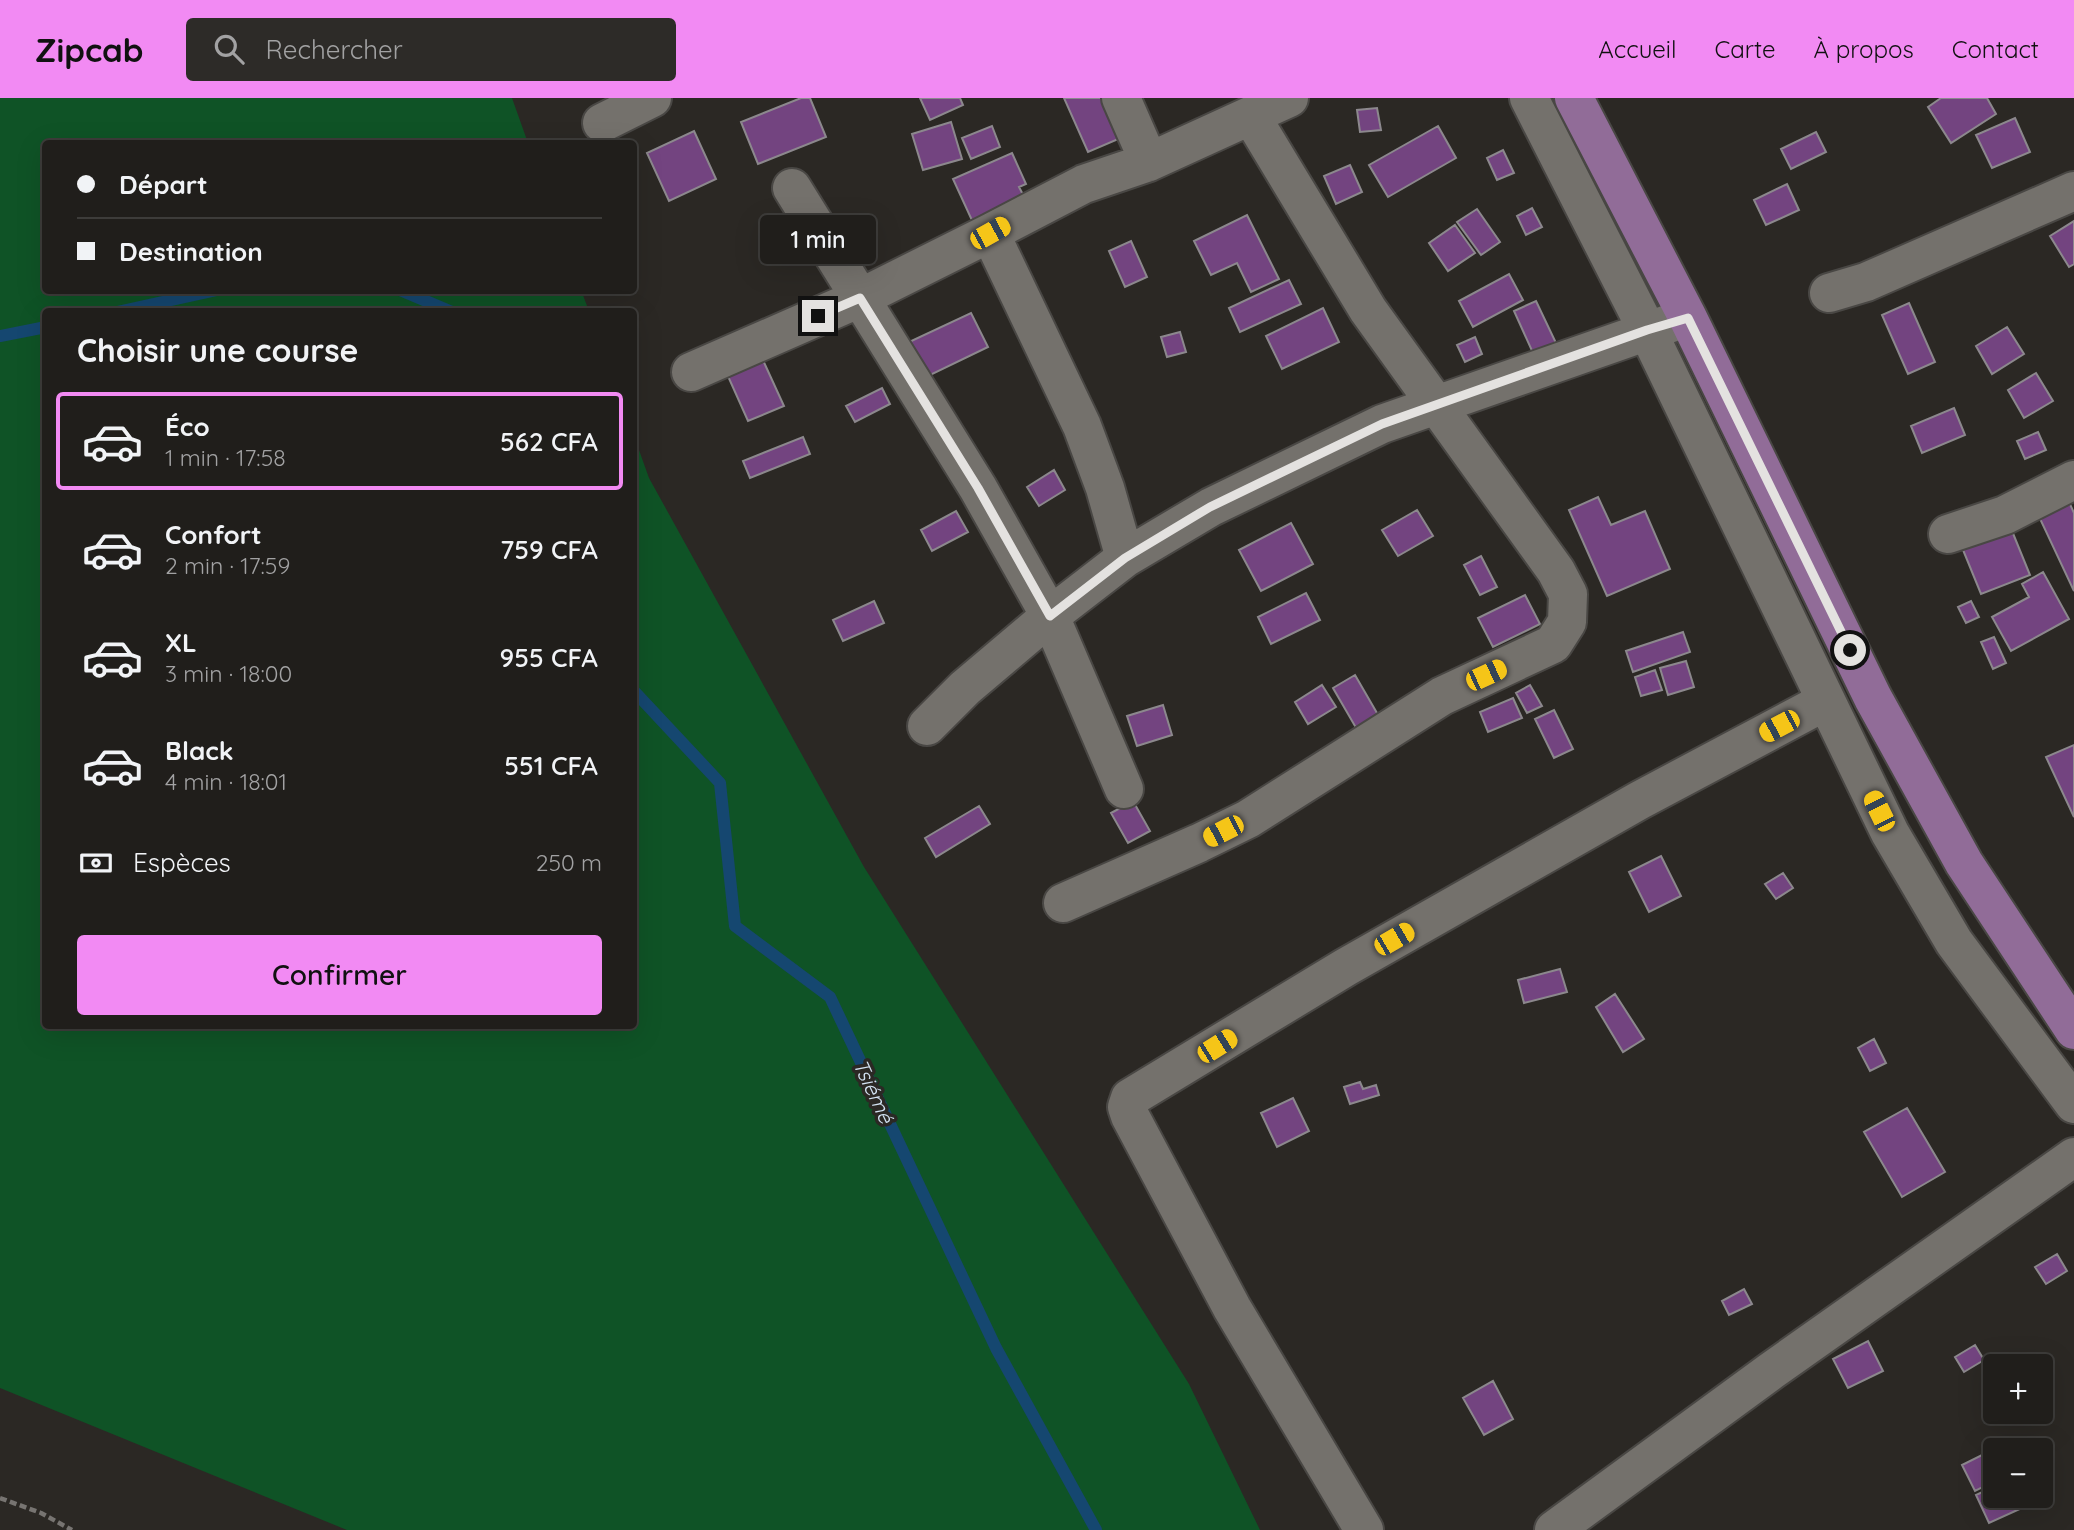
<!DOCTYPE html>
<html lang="fr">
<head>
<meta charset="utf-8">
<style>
	:root { --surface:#201e1b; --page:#2d2b28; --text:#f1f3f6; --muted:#a2a2a3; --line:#3d3c3a; --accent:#f28af3 }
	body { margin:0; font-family:Quicksand,sans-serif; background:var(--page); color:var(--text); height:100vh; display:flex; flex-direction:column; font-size:26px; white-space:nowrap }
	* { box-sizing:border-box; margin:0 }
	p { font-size:23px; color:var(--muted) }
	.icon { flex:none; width:38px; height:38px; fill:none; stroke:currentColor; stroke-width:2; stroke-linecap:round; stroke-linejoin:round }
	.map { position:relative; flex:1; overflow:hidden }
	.sheet { position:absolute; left:42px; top:210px; width:595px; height:721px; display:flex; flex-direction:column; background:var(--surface); border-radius:7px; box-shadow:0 7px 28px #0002,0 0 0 2px var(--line) }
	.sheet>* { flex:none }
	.hud { position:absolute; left:42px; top:42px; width:595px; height:154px; border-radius:7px; box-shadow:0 7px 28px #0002,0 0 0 2px var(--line); display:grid; align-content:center; height:154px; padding:0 35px; background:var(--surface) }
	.controls { position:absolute; left:1983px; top:1256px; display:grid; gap:14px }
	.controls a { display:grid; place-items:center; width:70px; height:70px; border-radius:7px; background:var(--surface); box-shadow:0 7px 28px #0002,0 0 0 2px var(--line); font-size:35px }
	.end { position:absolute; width:32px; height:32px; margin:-16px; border:9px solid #e4e2e0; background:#111; box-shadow:0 0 0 4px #111 }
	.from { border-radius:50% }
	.bubble { position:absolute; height:49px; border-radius:7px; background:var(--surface); box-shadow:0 7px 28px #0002,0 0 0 2px var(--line); font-size:23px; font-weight:600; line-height:49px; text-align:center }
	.car { position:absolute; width:21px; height:42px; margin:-21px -10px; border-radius:9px; box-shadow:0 0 5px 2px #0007; background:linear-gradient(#f5c518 24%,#345 0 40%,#f5c518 0 76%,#345 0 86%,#f5c518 0) }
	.hud b { display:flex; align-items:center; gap:24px; height:66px; font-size:26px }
	.hud b+b { border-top:2px solid var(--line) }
	.hud i { width:18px; height:18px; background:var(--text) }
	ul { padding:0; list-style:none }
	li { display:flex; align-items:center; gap:21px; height:98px; margin:0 14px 10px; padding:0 21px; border:4px solid transparent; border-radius:7px }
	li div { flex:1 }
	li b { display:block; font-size:26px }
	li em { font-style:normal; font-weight:600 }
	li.on { border-color:var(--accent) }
	li>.icon { width:63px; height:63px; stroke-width:1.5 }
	h2 { padding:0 35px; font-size:32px; line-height:84px }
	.pay { display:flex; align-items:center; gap:18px; height:77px; padding:0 35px; font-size:26px }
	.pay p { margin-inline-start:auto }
	.cta { display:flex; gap:14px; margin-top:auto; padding:14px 35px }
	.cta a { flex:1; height:80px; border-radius:7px; background:var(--accent); color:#111; font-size:28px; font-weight:600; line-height:80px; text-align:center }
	header { display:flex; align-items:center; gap:42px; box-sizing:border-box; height:98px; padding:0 35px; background:var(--accent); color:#111 }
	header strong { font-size:33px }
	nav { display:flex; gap:38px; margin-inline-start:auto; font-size:24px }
	.search { width:490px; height:63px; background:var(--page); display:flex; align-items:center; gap:18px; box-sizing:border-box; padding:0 24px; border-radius:7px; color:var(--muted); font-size:26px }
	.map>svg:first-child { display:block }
	.green { fill:#0f5326 }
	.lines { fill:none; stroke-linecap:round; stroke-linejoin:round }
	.stream { stroke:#154770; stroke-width:12 }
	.building { fill:#734480; stroke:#8c888d; stroke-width:2 }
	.minor-casing { stroke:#494744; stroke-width:42 }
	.primary-casing { stroke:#494744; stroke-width:42 }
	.path { stroke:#777471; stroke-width:4.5; stroke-dasharray:7 3.5; stroke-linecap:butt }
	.minor { stroke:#74716c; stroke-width:38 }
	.primary { stroke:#916c98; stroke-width:38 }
	.route { stroke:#e4e2e0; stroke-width:9 }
	.labels { text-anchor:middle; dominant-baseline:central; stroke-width:7; stroke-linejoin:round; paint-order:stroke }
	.water-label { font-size:21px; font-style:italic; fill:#d4e4f4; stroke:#2b2824 }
</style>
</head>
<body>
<header>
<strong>Zipcab</strong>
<div class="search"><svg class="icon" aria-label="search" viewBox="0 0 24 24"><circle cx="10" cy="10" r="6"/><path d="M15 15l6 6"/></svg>Rechercher</div>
<nav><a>Accueil</a><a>Carte</a><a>À propos</a><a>Contact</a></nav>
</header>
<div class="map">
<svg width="2074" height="1432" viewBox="0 0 2074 1432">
	<rect width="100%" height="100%" fill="#2b2824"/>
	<path class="green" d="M 0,0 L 512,0 L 528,45 L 46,46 L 46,192 L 581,192 L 589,213 L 46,214 L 46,928 L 634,928 L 634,338 L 649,380 L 864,769 L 1189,1286 L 1260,1432 L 347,1432 L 0,1290 Z"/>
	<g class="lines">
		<path class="stream" d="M 400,192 L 452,214
			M 117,214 L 217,192
			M 0,238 L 46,229
			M 634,593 L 720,685 L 735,828 L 830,899 L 996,1250 L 1096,1432"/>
	</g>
	<path class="building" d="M 801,0 L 810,0 L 826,39 L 758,66 L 741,24 Z
		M 920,0 L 960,0 L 963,7 L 930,22 Z
		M 1064,0 L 1105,0 L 1123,39 L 1088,54 Z
		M 1941,0 L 1987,0 L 1996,16 L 1951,45 L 1928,9 Z
		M 1377,10 L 1381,32 L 1360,34 L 1357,12 Z
		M 2015,20 L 2030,54 L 1992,70 L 1976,37 Z
		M 951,24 L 962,61 L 923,72 L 912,36 Z
		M 992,28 L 1000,49 L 971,61 L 962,40 Z
		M 1438,28 L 1456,60 L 1388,99 L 1369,67 Z
		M 694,33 L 716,81 L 669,103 L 647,55 Z
		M 1816,34 L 1826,54 L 1791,71 L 1781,51 Z
		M 1503,52 L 1514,75 L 1497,82 L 1487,60 Z
		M 1012,55 L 1026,86 L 1019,89 L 1028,106 L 975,129 L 953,81 Z
		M 1350,67 L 1362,94 L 1336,106 L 1324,78 Z
		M 1787,86 L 1799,112 L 1766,127 L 1754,102 Z
		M 1532,110 L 1542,129 L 1526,137 L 1517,118 Z
		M 1477,111 L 1500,144 L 1481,157 L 1457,124 Z
		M 1247,117 L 1279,181 L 1251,194 L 1237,165 L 1211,177 L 1194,143 Z
		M 2074,123 L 2074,166 L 2069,169 L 2050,138 Z
		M 1455,127 L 1475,155 L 1448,173 L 1429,145 Z
		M 1131,143 L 1147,179 L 1125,189 L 1109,153 Z
		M 1509,176 L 1523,202 L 1473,229 L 1459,203 Z
		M 1289,182 L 1301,206 L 1240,234 L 1229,210 Z
		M 1536,203 L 1556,245 L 1533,255 L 1514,213 Z
		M 1909,205 L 1935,264 L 1908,276 L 1882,217 Z
		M 1323,210 L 1339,244 L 1282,271 L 1266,238 Z
		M 971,215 L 988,249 L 924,280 L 907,245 Z
		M 2007,229 L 2024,256 L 1992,276 L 1976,248 Z
		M 1180,234 L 1186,254 L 1167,259 L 1161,239 Z
		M 1475,239 L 1482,256 L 1465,264 L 1457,247 Z
		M 762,260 L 784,308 L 748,323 L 727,276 Z
		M 2036,275 L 2053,303 L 2024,320 L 2008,292 Z
		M 882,290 L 890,306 L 855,324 L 846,308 Z
		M 1954,310 L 1965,337 L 1922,355 L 1911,328 Z
		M 2038,334 L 2046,352 L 2025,361 L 2017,343 Z
		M 803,339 L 810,356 L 750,380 L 743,363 Z
		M 1054,372 L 1065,392 L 1039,408 L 1027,389 Z
		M 2065,395 L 2074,415 L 2074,493 L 2035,410 Z
		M 1598,399 L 1611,427 L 1645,413 L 1670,471 L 1607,498 L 1569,412 Z
		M 1417,412 L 1433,438 L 1398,458 L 1382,432 Z
		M 956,413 L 968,434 L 932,453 L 921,432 Z
		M 1291,425 L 1313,466 L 1261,493 L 1239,452 Z
		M 2010,428 L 2030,477 L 1981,496 L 1961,447 Z
		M 1481,458 L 1497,489 L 1480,497 L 1464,467 Z
		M 2043,474 L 2069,521 L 2011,553 L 1992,519 L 2029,499 L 2022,486 Z
		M 1306,495 L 1320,522 L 1271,546 L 1258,519 Z
		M 1525,497 L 1540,526 L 1493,549 L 1478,520 Z
		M 874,503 L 884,525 L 843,543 L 833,522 Z
		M 1971,503 L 1979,519 L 1966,525 L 1958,509 Z
		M 1683,534 L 1690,554 L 1633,574 L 1626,553 Z
		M 1994,539 L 2006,565 L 1993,571 L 1981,544 Z
		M 1686,563 L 1694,589 L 1668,597 L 1660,570 Z
		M 1655,572 L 1662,592 L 1641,598 L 1635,579 Z
		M 1355,577 L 1381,622 L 1359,635 L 1333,590 Z
		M 1322,587 L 1336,609 L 1308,626 L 1295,604 Z
		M 1530,587 L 1542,608 L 1527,615 L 1516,595 Z
		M 1513,600 L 1522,620 L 1488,634 L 1480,614 Z
		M 1163,607 L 1172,637 L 1137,648 L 1127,618 Z
		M 1554,612 L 1573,651 L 1554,660 L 1535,621 Z
		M 2074,647 L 2074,719 L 2046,659 Z
		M 1133,703 L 1150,733 L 1128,745 L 1111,715 Z
		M 979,708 L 990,726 L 936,759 L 925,740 Z
		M 1661,758 L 1681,798 L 1649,814 L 1629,774 Z
		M 1783,775 L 1793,790 L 1776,801 L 1765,786 Z
		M 1560,871 L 1567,894 L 1524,905 L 1518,882 Z
		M 1615,896 L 1644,941 L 1623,954 L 1596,909 Z
		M 1874,941 L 1886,965 L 1870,973 L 1858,950 Z
		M 1360,984 L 1363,991 L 1376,987 L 1379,997 L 1350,1006 L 1344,989 Z
		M 1293,1000 L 1309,1033 L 1277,1049 L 1261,1015 Z
		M 1907,1010 L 1945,1074 L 1902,1099 L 1864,1034 Z
		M 2057,1156 L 2067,1173 L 2046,1186 L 2035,1169 Z
		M 1744,1191 L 1752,1206 L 1729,1217 L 1722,1203 Z
		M 1868,1243 L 1883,1273 L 1848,1290 L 1833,1261 Z
		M 1975,1247 L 1984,1262 L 1964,1274 L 1955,1259 Z
		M 1493,1283 L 1513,1321 L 1484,1337 L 1463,1300 Z
		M 2006,1345 L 2010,1353 L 1995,1353 L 1995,1383 L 1975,1393 L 1962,1367 Z
		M 1995,1388 L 1995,1398 L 2016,1398 L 2022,1410 L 1989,1425 L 1976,1397 Z"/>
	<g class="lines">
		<defs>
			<path id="minor" d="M 1121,0 L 1149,64
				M 1529,0 L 1647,232 L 1890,735 L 1954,844 L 2074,1006
				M 602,25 L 652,0
				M 792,90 L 978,390 L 1050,518 L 1124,691
				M 990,135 L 1082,328 L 1105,390 L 1125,460
				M 1829,195 L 1866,184 L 2074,93
				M 691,274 L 860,200 L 990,135 L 1084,86 L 1149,64 L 1289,0
				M 1948,436 L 2005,417 L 2074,382
				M 927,628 L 965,590 L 1050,518 L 1125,460 L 1211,409 L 1382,326 L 1671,225
				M 1063,805 L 1199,745 L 1248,721 L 1442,598 L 1553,546 L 1567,524 L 1568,496 L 1556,473 L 1368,212 L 1251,18
				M 1364,1432 L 1232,1210 L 1130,1018 L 1127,1009 L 1130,1000 L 1346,869 L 1640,702 L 1826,603
				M 1554,1432 L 1771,1273 L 2074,1059"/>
			<path id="primary" d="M 1574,0 L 1688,220 L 1873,600 L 1964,765 L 2074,932"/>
		</defs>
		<use href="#minor" class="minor-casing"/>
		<use href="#primary" class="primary-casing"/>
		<path class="path" d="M 0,1400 L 41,1415 L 72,1432"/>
		<use href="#minor" class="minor"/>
		<use href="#primary" class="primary"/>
	</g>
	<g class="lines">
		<path class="route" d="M 818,218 L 860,200 L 978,390 L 1050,518 L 1125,460 L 1210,409 L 1382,326 L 1647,232 L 1688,220 L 1850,552"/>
	</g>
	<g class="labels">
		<g class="water-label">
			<text transform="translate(874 993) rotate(65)">Tsiémé</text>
		</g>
	</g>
</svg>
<div class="controls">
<a>+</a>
<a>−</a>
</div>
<i class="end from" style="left:1850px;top:552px"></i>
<i class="end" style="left:818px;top:218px"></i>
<div class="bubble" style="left:760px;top:117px;width:116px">1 min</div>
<i class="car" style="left:990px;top:135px;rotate:61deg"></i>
<i class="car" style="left:1486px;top:577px;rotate:65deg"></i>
<i class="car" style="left:1779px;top:628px;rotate:242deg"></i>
<i class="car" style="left:1879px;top:713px;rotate:334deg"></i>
<i class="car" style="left:1223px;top:733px;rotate:243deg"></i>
<i class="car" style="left:1394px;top:841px;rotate:60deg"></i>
<i class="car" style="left:1217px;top:948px;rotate:58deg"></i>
<div class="hud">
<b><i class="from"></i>Départ</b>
<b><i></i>Destination</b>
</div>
<section class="sheet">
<h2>Choisir une course</h2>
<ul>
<li class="on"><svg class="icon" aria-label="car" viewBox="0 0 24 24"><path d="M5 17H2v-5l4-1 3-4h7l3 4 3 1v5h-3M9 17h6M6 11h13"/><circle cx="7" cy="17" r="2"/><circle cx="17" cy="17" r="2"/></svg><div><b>Éco</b><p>1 min · 17:58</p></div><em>562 CFA</em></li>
<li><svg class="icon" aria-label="car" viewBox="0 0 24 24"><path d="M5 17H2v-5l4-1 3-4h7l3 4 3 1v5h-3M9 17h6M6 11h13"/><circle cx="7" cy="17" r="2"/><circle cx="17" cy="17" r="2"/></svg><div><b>Confort</b><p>2 min · 17:59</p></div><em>759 CFA</em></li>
<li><svg class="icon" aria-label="car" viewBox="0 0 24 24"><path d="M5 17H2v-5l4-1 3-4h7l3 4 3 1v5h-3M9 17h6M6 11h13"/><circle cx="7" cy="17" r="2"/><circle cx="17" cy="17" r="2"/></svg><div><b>XL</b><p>3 min · 18:00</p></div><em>955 CFA</em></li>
<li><svg class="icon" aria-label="car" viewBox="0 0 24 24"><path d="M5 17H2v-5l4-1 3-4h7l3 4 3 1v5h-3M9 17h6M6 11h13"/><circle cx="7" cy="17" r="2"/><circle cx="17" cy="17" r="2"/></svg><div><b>Black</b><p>4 min · 18:01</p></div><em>551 CFA</em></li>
</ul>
<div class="pay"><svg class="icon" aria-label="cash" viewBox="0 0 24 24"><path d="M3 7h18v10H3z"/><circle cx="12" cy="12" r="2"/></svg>Espèces<p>250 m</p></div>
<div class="cta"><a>Confirmer</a></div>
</section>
</div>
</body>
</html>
